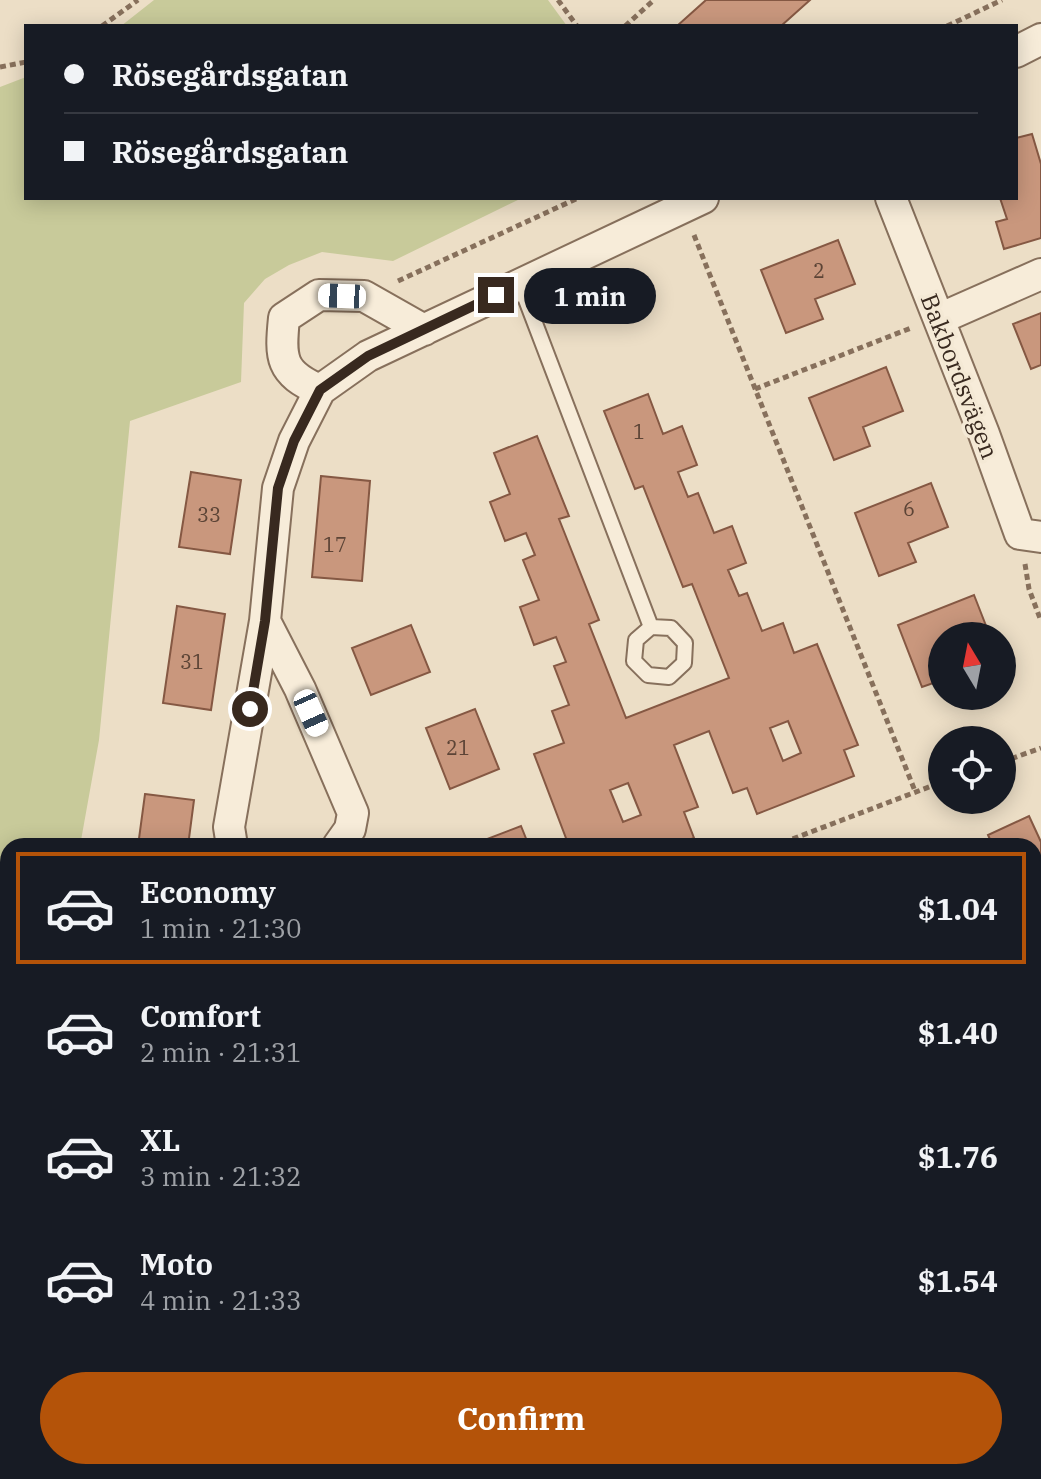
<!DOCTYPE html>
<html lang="en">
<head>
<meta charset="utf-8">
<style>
	:root { --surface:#171b24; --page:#20242c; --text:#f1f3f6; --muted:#9ea1a6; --line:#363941; --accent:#b45309 }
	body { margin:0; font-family:"IBM Plex Serif",serif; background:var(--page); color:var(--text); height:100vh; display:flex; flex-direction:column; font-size:30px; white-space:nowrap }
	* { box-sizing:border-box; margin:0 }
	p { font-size:26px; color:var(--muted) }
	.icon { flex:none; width:44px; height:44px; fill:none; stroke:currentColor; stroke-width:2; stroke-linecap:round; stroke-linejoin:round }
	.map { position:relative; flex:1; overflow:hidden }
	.panel { position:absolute; left:0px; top:838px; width:1042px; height:642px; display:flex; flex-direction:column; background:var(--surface); border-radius:24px 24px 0 0; box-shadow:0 4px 20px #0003 }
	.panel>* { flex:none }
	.hud { position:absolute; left:24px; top:24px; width:994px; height:176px; border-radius:0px; box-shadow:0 4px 20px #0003; display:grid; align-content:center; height:176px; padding:0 40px; background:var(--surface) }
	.needle { width:52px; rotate:350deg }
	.controls { position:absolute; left:928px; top:622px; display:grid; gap:16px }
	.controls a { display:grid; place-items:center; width:88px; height:88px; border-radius:50%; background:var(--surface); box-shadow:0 4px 20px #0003; font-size:40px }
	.end { position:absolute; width:36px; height:36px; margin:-18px; border:10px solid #38291f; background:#fff; box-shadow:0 0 0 4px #fff }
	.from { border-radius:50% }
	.bubble { position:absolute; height:56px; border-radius:28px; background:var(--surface); box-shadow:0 4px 20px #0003; font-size:26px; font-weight:800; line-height:56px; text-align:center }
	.car { position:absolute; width:24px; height:48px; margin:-24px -12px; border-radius:10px; box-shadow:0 0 6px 2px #0007; background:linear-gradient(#fff 24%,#345 0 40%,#fff 0 76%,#345 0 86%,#fff 0) }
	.hud b { display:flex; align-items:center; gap:28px; height:76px; font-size:30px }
	.hud b+b { border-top:2px solid var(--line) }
	.hud i { width:20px; height:20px; background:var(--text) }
	ul { padding:14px 0 0; list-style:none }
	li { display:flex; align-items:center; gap:24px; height:112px; margin:0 16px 12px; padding:0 24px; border:4px solid transparent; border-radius:0px }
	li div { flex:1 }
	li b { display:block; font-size:30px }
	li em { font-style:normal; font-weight:800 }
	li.active { border-color:var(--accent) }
	li>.icon { width:72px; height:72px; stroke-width:1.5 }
	.cta { display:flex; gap:16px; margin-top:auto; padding:16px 40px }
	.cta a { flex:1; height:92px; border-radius:48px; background:var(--accent); color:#fff; font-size:32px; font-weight:800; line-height:92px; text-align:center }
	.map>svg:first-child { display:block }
	.green { fill:#c8ca9a }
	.building { fill:#c9977d; stroke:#855843; stroke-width:2; fill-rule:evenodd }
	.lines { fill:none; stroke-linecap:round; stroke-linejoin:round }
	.service-casing { stroke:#87705c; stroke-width:18 }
	.minor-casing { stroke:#87705c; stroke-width:34 }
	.path { stroke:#87705c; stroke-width:5; stroke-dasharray:6 4; stroke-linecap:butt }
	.service { stroke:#f7ecd9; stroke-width:14 }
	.minor { stroke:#f7ecd9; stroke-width:30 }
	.route { stroke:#38291f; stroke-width:10 }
	.labels { text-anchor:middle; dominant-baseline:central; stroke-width:7; stroke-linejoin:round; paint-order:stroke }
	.number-label { font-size:20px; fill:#5c4436 }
	.street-label { font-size:24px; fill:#38291f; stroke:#f4e9d5 }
</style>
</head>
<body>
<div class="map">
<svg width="1041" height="1479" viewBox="0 0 1041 1479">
	<rect width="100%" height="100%" fill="#ecdec6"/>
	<path class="green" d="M 154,0 L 548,0 L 567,26 L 121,26 Z
		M 26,77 L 26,198 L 522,198 L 393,261 L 322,252 L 289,265 L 265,279 L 244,303 L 241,382 L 130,421 L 99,740 L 80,846 L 8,846 L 8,999 L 0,972 L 0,87 Z
		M 112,1472 L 257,1472 L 260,1479 L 115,1479 Z"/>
	<path class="building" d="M 706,0 L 810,0 L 781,26 L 677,26 Z
		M 1032,134 L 1041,164 L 1041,238 L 1004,249 L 996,222 L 1007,219 L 1000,198 L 1016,198 L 1016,138 Z
		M 838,240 L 855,284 L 815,299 L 823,319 L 786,333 L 761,270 Z
		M 1041,313 L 1041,365 L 1031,369 L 1013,324 Z
		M 886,367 L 903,411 L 863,427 L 870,446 L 834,460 L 809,398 Z
		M 648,394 L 663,434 L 682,426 L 697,465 L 678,472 L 688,497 L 698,493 L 714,533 L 732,526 L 746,563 L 728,570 L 739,596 L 747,593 L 762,631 L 783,623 L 794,653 L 817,644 L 858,745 L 844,750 L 854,776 L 757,814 L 747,788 L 733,793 L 709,731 L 674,745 L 698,807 L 684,812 L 694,838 L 675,846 L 569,846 L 534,754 L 564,743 L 552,711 L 569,705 L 554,666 L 566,662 L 556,637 L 534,645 L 520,607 L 539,600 L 523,560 L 535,555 L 526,533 L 505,541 L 490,502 L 510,494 L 494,453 L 537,436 L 569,516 L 559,519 L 599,620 L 589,624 L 626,718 L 729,678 L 692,584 L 683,587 L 643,486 L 635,489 L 604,411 ZM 788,721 L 801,753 L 783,761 L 770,728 ZM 628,783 L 641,815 L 623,822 L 610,790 Z
		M 191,472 L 241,480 L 230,554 L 179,547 Z
		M 321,476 L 370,481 L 362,581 L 312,577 Z
		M 931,483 L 948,527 L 908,543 L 916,562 L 879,576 L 855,513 Z
		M 974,595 L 990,636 L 942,636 L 942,680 L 922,687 L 898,625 Z
		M 177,606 L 225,614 L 211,710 L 163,703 Z
		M 411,625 L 430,672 L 371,695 L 352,648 Z
		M 475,709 L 499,769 L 450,789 L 426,728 Z
		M 145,794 L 194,800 L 188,846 L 138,846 Z
		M 1029,816 L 1041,842 L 1041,897 L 1034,900 L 1034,846 L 993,846 L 988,835 Z
		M 521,826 L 529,846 L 469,846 Z
		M 1041,999 L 1041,1050 L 1034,1053 L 1034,1002 Z
		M 1034,1228 L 1041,1242 L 1041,1287 L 1034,1291 Z
		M 1041,1372 L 1041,1429 L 1034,1432 L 1034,1375 Z
		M 8,1379 L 8,1454 L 0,1457 L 0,1381 Z
		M 377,1472 L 432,1472 L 434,1479 L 380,1479 Z
		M 805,1472 L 822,1472 L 825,1479 L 788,1479 Z
		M 843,1472 L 928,1472 L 912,1479 L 846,1479 Z"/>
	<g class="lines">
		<defs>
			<path id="service" d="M 520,284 L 651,627 L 671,628 L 685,643 L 684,663 L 669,677 L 648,675 L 634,661 L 636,640 L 651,627"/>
			<path id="minor" d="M 1016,52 L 1041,39
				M 891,198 L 984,434 L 1020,534 L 1041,537
				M 939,319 L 1041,274
				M 320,390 C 280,373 280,358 284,318 L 319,295 L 364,296 L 424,330
				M 265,621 L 300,689 L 353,813 L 350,829 L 338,846
				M 232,846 L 229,827 L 265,621 L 278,488 L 294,441 L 320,390 L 368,356 L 703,198
				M 1034,955 L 1041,952
				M 0,1050 L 8,1078
				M 1034,1324 L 1041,1321
				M 276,1472 L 279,1479
				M 481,1472 L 484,1479
				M 665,1479 L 683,1472"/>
		</defs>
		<use href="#service" class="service-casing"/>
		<use href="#minor" class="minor-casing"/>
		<path class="path" d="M 558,0 L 577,26
			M 102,26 L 138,0
			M 625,26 L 654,0
			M 947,26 L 1002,0
			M 0,67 L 26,62
			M 694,235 L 915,791
			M 398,281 L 578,198
			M 755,389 L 911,328
			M 1025,564 L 1029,589 L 1041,621
			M 1002,762 L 1041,748
			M 774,846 L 942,782
			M 0,1240 L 8,1236"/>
		<use href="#service" class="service"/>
		<use href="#minor" class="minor"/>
	</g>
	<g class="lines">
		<path class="route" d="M 250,709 L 265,621 L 278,488 L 294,441 L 320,390 L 368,356 L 496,295"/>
	</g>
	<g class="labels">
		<g class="number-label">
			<text x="819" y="270">2</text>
			<text x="639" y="431">1</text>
			<text x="909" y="508">6</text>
			<text x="209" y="514">33</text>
			<text x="335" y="544">17</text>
			<text x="192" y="661">31</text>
			<text x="458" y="747">21</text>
		</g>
		<g class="street-label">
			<text transform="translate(960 376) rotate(69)">Bakbordsvägen</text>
		</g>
	</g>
</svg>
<div class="controls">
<a><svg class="needle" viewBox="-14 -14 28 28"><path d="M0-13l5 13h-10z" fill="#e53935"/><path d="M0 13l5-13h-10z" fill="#9ea1a6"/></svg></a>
<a><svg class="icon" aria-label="locate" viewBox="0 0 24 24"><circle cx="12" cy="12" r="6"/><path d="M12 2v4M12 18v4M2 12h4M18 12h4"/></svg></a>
</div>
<i class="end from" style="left:250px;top:709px"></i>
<i class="end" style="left:496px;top:295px"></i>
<div class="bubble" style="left:524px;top:268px;width:132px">1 min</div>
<i class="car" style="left:342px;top:296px;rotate:272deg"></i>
<i class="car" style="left:311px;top:713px;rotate:156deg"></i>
<div class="hud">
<b><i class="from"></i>Rösegårdsgatan</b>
<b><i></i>Rösegårdsgatan</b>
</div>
<section class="panel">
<ul>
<li class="active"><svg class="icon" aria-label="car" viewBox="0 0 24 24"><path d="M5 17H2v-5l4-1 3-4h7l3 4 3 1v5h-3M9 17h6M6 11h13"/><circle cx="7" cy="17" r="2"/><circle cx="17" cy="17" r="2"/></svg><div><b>Economy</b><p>1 min · 21:30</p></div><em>$1.04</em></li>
<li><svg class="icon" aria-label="car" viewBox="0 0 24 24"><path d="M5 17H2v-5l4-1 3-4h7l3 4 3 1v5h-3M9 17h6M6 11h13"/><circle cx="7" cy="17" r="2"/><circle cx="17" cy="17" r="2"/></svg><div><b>Comfort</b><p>2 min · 21:31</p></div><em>$1.40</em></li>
<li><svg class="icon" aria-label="car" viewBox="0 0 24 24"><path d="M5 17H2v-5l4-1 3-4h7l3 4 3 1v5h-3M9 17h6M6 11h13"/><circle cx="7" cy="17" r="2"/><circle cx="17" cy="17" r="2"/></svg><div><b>XL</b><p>3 min · 21:32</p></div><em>$1.76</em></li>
<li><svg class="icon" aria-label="car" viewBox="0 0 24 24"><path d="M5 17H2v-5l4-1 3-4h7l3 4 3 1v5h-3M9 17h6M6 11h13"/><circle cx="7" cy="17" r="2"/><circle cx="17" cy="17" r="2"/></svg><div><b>Moto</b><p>4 min · 21:33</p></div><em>$1.54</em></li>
</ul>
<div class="cta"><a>Confirm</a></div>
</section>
</div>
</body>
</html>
